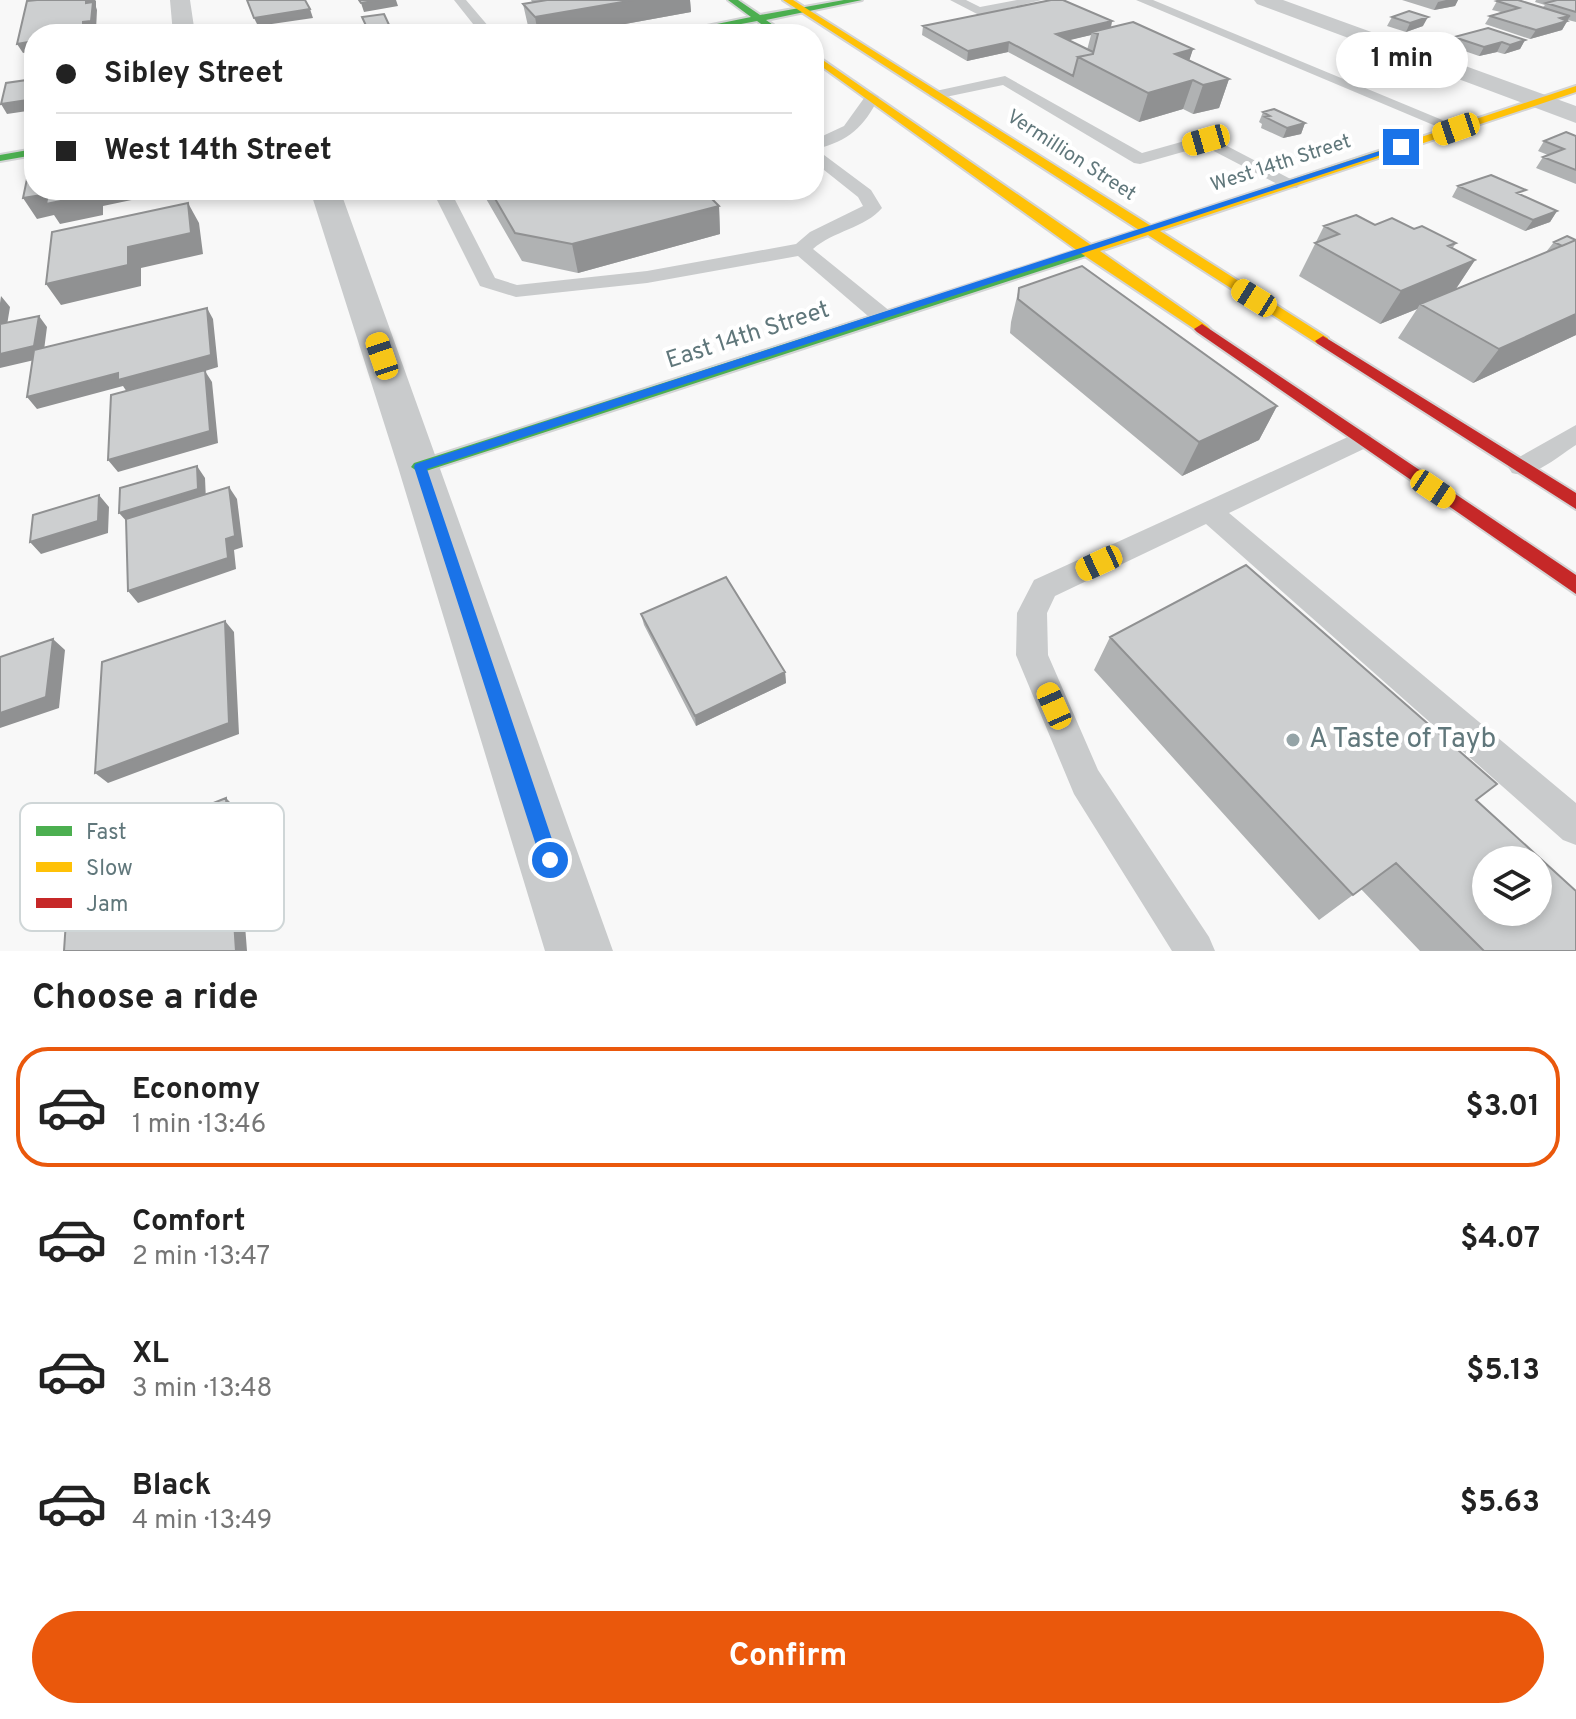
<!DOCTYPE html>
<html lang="en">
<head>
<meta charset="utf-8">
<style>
	:root { --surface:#fff; --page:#f6f6f6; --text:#222; --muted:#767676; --line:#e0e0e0; --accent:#ea580c }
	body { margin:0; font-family:Overpass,sans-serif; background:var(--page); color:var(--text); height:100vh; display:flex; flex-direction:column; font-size:30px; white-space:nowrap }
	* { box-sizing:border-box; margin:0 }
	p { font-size:26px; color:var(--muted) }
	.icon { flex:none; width:44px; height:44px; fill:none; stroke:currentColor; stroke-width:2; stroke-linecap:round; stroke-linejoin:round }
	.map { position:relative; height:951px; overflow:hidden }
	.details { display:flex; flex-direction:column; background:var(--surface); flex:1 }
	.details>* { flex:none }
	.hud { position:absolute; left:24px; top:24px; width:800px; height:176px; border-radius:32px; box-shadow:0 4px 12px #0003; display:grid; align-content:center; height:176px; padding:0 32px; background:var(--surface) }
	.fabs { position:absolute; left:1472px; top:846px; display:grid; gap:16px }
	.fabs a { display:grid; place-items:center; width:80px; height:80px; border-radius:50%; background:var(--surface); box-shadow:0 4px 12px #0003; font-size:40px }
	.end { position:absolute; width:36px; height:36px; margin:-18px; border:10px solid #1a73e8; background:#fff; box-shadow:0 0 0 4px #fff }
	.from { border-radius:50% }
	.bubble { position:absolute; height:56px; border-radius:28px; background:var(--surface); box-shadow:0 4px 12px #0003; font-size:26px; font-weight:700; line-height:56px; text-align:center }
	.car { position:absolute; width:24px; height:48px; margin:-24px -12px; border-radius:10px; box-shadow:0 0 6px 2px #0007; background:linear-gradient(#f5c518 24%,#345 0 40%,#f5c518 0 76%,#345 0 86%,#f5c518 0) }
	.hud b { display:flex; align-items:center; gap:28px; height:76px; font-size:30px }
	.hud b+b { border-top:2px solid var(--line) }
	.hud i { width:20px; height:20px; background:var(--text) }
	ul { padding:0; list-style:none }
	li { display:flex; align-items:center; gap:24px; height:120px; margin:0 16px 12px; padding:0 16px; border:4px solid transparent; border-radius:32px }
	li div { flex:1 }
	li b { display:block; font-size:30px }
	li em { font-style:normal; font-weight:700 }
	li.current { border-color:var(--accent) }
	li>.icon { width:72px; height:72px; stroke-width:1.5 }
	h2 { padding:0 32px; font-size:36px; line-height:96px }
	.action { display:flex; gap:16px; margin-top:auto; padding:16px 32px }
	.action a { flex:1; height:92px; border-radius:48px; background:var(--accent); color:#fff; font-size:32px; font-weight:700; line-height:92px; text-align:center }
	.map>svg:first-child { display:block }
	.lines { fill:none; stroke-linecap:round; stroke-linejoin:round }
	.fast-casing { stroke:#d3d4d5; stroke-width:4 }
	.slow-casing { stroke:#d3d4d5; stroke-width:4 }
	.jam-casing { stroke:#d3d4d5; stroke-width:4 }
	.lane { fill:#c9cbcc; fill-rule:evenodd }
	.street { fill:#c9cbcc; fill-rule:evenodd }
	.fast { fill:#4caf50; fill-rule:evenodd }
	.slow { fill:#ffc107; fill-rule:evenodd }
	.jam { fill:#c62828; fill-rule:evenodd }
	.wall { fill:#b0b2b3; fill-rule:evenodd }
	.shaded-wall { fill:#909192 }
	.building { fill:#cdcfd0; stroke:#909192; stroke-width:2; fill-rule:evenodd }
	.route { fill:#1a73e8 }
	.poi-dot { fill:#95a4a7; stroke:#fff; stroke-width:3 }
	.labels { text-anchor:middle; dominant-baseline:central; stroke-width:8; stroke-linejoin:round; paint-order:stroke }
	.far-street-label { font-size:20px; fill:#60777b; stroke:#fff }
	.street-label { font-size:24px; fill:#60777b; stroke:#fff }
	.near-poi-label { font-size:28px; fill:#60777b; stroke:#fff; text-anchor:start }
	.key { fill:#fff; stroke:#cfd6d7; stroke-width:2 }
	.key-label { font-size:22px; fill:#60777b }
</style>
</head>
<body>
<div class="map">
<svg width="1576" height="951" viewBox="0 0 1576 951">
	<rect width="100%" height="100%" fill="#f8f8f8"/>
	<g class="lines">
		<defs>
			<path id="fast" d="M 728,0 L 738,0 L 760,15 L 844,0 L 862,0 L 766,20 L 786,34 L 775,34 L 757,21 L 688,34 L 668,34 L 751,17 Z
				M 34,149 L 34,155 L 0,161 L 0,155 Z
				M 1087,247 L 1092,248 L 1092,254 L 426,471 L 420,473 L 411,467 L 414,463 Z"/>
			<path id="slow" d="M 783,0 L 793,0 L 1151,226 L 1576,86 L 1576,92 L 1160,231 L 1328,338 L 1328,344 L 1318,344 L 1148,235 L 1100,251 L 1207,326 L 1210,329 L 1202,334 L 1082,254 L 814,61 L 814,54 L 1091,245 L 1139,230 Z"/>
			<path id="jam" d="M 1202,324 L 1576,575 L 1576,594 L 1197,332 L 1194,329 Z
				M 1323,336 L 1576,493 L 1576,509 L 1318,344 L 1315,341 Z"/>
		</defs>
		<use href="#fast" class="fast-casing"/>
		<use href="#slow" class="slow-casing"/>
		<use href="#jam" class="jam-casing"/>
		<path class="lane" d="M 454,0 L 466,0 L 495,34 L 481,34 Z
			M 950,0 L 966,0 L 980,7 L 1017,0 L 1042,0 L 979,15 Z
			M 1136,0 L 1153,0 L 1464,129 L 1462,132 L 1450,132 Z
			M 1005,76 L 1142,153 L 1206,135 L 1300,184 L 1297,188 L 1285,188 L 1204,146 L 1140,164 L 1134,163 L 1003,85 L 936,99 L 929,95 L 931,92 Z
			M 872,93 L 879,97 C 864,127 849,141 816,149 L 871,190 L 882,208 C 865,228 833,231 813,249 L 891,312 L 894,317 L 883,323 L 875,322 L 798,256 L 647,283 L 516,297 L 480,286 L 432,190 L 450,190 L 495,278 L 517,285 L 647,271 L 796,244 L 810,232 L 863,206 L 858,197 L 814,162 L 814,140 L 844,126 L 867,94 Z
			M 1576,425 L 1576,445 C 1558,456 1533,480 1512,473 L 1508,467 L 1512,461 Z
			M 1361,431 L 1370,434 L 1373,440 L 1370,446 L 1229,513 L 1576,803 L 1576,845 L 1563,840 L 1206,524 L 1055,596 L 1047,613 L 1048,655 L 1098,770 L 1209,937 L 1215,951 L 1172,951 L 1074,794 L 1016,655 L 1017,613 L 1034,580 Z"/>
		<path class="street" d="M 170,0 L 190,0 L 195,34 L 173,34 Z
			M 1254,0 L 1283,0 L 1576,106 L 1576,123 L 1257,4 Z
			M 310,190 L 340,190 L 613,951 L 545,951 L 398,467 Z"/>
		<use href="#fast" class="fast"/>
		<use href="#slow" class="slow"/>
		<use href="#jam" class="jam"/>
	</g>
	<path class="wall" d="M 531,0 L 690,0 L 691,12 L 570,34 L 535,34 L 528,26 L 523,4 L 532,2 Z
		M 1402,0 L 1458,0 L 1455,6 L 1434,10 Z
		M 1536,0 L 1576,0 L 1576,22 L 1568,20 L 1562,30 L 1530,39 L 1485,24 L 1490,16 L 1501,12 L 1492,10 L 1497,1 L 1543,7 L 1545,5 L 1535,2 Z
		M 1392,17 L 1423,26 L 1406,32 L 1387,26 Z
		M 1112,21 L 1111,28 L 1193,49 L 1189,60 L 1229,79 L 1219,108 L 1193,114 L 1183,109 L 1139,122 L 1008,52 L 967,61 L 922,35 L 923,26 ZM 1091,35 L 1087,50 L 1068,40 Z
		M 1454,37 L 1525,40 L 1520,49 L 1504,54 L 1497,52 L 1479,56 L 1450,46 Z
		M 1263,112 L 1305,123 L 1301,134 L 1283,138 L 1261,128 L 1262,124 L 1259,122 Z
		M 1576,136 L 1576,184 L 1536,168 L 1543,157 L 1548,155 L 1538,151 L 1544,141 Z
		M 1458,186 L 1522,196 L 1557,211 L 1550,222 L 1525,231 L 1452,197 Z
		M 481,190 L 703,190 L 719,206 L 720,234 L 578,273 L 522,261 Z
		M 1375,225 L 1414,229 L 1456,243 L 1452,249 L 1475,260 L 1456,289 L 1546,252 L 1554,242 L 1576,240 L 1576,335 L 1473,383 L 1398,338 L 1417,309 L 1380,324 L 1299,276 L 1324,226 Z
		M 1019,288 L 1277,406 L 1259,440 L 1182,476 L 1010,333 L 1011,322 Z
		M 641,614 L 785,672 L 786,683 L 696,726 L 644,625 Z
		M 1110,637 L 1476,800 L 1576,951 L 1420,951 L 1361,889 L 1319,920 L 1094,670 Z"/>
	<path class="shaded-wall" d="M 86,0 L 95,0 L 96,1 L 96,7 L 97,10 L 96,30 L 93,31 L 95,34 L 82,34 Z
		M 380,0 L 396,0 L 398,6 L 364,12 L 361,3 Z
		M 634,0 L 690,0 L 691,12 L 570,34 L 538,34 L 535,17 Z
		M 1446,0 L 1458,0 L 1455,6 L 1434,10 L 1438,2 Z
		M 310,9 L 313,18 L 258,26 L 254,18 Z
		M 1570,16 L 1562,30 L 1530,39 L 1536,30 L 1560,18 Z
		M 1428,17 L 1423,26 L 1406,32 L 1410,23 Z
		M 1112,21 L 1110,30 L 1092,32 L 1091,35 L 1054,44 L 1056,34 Z
		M 390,27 L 393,34 L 369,34 L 368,30 Z
		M 1525,40 L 1520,49 L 1504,54 L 1510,45 Z
		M 34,41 L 34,51 L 23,53 L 17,44 Z
		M 1009,42 L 1008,52 L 967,61 L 968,51 Z
		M 1502,42 L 1497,52 L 1479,56 L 1484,47 Z
		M 1193,49 L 1184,77 L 1175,54 Z
		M 1229,79 L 1219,108 L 1193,114 L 1203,85 Z
		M 1193,80 L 1183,109 L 1139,122 L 1148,93 Z
		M 34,99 L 34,110 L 7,114 L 1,104 Z
		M 1305,123 L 1301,134 L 1283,138 L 1287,128 Z
		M 91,190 L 179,190 L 103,206 L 103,215 L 60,224 L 54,215 L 37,219 L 23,198 L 48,194 Z
		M 188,203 L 199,223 L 203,254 L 141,268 L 141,286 L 61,305 L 46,284 L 128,247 Z
		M 719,206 L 720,234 L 578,273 L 572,244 Z
		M 1557,211 L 1550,222 L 1525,231 L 1533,220 Z
		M 1475,260 L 1453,293 L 1420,304 L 1417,309 L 1380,324 L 1401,291 Z
		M 1,296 L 10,307 L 7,325 L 0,327 L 0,303 Z
		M 207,308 L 213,319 L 218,367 L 205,371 L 212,382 L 218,443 L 118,472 L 108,460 L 127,392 L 123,386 L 37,409 L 27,397 Z
		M 1576,314 L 1576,335 L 1473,383 L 1499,349 Z
		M 39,316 L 47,327 L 43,358 L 0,368 L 0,354 Z
		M 1277,406 L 1259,440 L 1182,476 L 1199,442 Z
		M 197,466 L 205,478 L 206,501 L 129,524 L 119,513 Z
		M 229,487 L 237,499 L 243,547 L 234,550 L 236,569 L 138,603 L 128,591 L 226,539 Z
		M 99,495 L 109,507 L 108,533 L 41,554 L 30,542 Z
		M 225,621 L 234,632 L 239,734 L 108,783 L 95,773 Z
		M 53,639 L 65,650 L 59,708 L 0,728 L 0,713 Z
		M 785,672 L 786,683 L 696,726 L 695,716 Z
		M 226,798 L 236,808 L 247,951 L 236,951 Z"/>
	<path class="building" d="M 37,0 L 86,0 L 86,3 L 93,2 L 91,21 L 83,22 L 83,26 L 90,25 L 89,33 L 34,34 L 34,41 L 17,44 L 27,1 Z
		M 247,0 L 305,0 L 310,9 L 254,18 Z
		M 359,0 L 380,0 L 361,3 Z
		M 547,0 L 634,0 L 535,17 L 523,4 Z
		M 1051,0 L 1063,0 L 1112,21 L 1056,34 L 1093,52 L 1093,54 L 1078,57 L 1073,76 L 1009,42 L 968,51 L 923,26 Z
		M 1501,0 L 1518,0 L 1570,16 L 1560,18 L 1567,21 L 1536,30 L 1490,16 L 1519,8 L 1497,1 Z
		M 1557,0 L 1576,0 L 1576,12 L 1546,3 Z
		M 1409,11 L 1428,17 L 1410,23 L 1392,17 Z
		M 384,14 L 390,27 L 368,30 L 362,17 Z
		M 1133,22 L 1193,49 L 1175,54 L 1229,79 L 1203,85 L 1193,80 L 1148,93 L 1078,57 L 1093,54 L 1098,34 L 1092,32 Z
		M 1488,28 L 1525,40 L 1510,45 L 1502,42 L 1484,47 L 1454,37 Z
		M 34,79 L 34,99 L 1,104 L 6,83 Z
		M 1274,109 L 1305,123 L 1287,128 L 1265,117 L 1270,116 L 1263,112 Z
		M 1566,132 L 1576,136 L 1576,170 L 1543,157 L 1564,149 L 1544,141 Z
		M 34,173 L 34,190 L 91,190 L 90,195 L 46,204 L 48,194 L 23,198 L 28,174 Z
		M 1491,175 L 1526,190 L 1517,193 L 1557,211 L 1533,220 L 1458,186 Z
		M 490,190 L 703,190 L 719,206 L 572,244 L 515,233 Z
		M 188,203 L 191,233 L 128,247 L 128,265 L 46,284 L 52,232 Z
		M 1356,215 L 1375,225 L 1392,218 L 1414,229 L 1422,226 L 1456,243 L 1448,246 L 1475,260 L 1401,291 L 1315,243 L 1339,234 L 1324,226 Z
		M 1567,236 L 1576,240 L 1562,246 L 1554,242 Z
		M 1576,240 L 1576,314 L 1499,349 L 1420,304 Z
		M 1082,266 L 1277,406 L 1199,442 L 1018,299 L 1019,288 Z
		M 207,308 L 211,355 L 118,380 L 118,373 L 27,397 L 34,350 Z
		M 39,316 L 34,346 L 0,354 L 0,324 Z
		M 205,370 L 210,431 L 108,460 L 111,395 Z
		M 197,466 L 198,489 L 119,513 L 120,488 Z
		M 229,487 L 235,536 L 226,539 L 228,558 L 128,591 L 126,519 Z
		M 99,495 L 98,521 L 30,542 L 33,515 Z
		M 1246,565 L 1497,784 L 1476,800 L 1576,891 L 1576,951 L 1484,951 L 1396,863 L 1353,895 L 1110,637 ZM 1486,860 L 1538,860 L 1538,912 L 1486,912 Z
		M 726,577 L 785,672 L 695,716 L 641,614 Z
		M 225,621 L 229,723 L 95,773 L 102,662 Z
		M 53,639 L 46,697 L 0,713 L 0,657 Z
		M 226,798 L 236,951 L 64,951 L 70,860 Z"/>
	<path class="route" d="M 1398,145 L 1405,147 L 427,469 L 559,860 L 556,867 L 550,869 L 543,867 L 414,467 L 415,464 Z"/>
	<circle class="poi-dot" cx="1293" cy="740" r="8"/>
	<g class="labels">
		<g class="far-street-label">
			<text transform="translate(1071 156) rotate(33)">Vermillion Street</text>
			<text transform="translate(1281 164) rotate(-18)">West 14th Street</text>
		</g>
		<g class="street-label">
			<text transform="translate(748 336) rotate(-18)">East 14th Street</text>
		</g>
		<g class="near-poi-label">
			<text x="1309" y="740">A Taste of Tayb</text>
		</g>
	</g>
	<rect x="20" y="803" width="264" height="128" rx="12" class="key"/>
	<rect x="36" y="826" width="36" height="10" fill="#4caf50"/>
	<rect x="36" y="862" width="36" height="10" fill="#ffc107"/>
	<rect x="36" y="898" width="36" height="10" fill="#c62828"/>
	<g class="key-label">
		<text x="86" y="839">Fast</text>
		<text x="86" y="875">Slow</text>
		<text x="86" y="911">Jam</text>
	</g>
</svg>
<div class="fabs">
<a><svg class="icon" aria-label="layers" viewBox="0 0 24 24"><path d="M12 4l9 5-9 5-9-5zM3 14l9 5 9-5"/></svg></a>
</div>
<i class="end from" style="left:550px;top:860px"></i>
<i class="end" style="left:1401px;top:147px"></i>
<div class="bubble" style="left:1336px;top:32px;width:132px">1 min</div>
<i class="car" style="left:1456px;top:129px;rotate:251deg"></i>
<i class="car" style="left:1206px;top:140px;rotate:254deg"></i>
<i class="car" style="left:1254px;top:298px;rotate:302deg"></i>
<i class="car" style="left:382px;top:356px;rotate:341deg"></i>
<i class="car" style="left:1433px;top:489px;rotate:124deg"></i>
<i class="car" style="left:1099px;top:563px;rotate:245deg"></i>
<i class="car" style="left:1054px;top:706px;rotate:336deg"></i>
<div class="hud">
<b><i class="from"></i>Sibley Street</b>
<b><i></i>West 14th Street</b>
</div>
</div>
<section class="details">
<h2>Choose a ride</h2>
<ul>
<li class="current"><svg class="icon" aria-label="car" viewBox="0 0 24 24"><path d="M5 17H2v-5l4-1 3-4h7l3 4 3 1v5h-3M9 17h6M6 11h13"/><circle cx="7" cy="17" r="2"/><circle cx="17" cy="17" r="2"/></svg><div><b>Economy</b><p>1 min · 13:46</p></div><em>$3.01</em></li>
<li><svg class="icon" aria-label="car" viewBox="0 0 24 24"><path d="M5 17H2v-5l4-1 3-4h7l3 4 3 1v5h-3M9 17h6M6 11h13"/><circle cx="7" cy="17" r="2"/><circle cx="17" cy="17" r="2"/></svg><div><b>Comfort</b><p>2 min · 13:47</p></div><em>$4.07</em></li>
<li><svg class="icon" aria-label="car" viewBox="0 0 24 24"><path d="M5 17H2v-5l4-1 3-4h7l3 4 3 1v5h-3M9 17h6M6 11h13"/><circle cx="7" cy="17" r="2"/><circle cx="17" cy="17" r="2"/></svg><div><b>XL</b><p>3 min · 13:48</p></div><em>$5.13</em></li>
<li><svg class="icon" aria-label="car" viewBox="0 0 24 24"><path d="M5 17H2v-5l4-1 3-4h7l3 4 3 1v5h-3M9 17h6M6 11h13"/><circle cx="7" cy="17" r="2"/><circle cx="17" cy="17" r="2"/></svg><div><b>Black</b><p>4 min · 13:49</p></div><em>$5.63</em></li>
</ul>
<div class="action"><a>Confirm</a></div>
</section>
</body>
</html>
